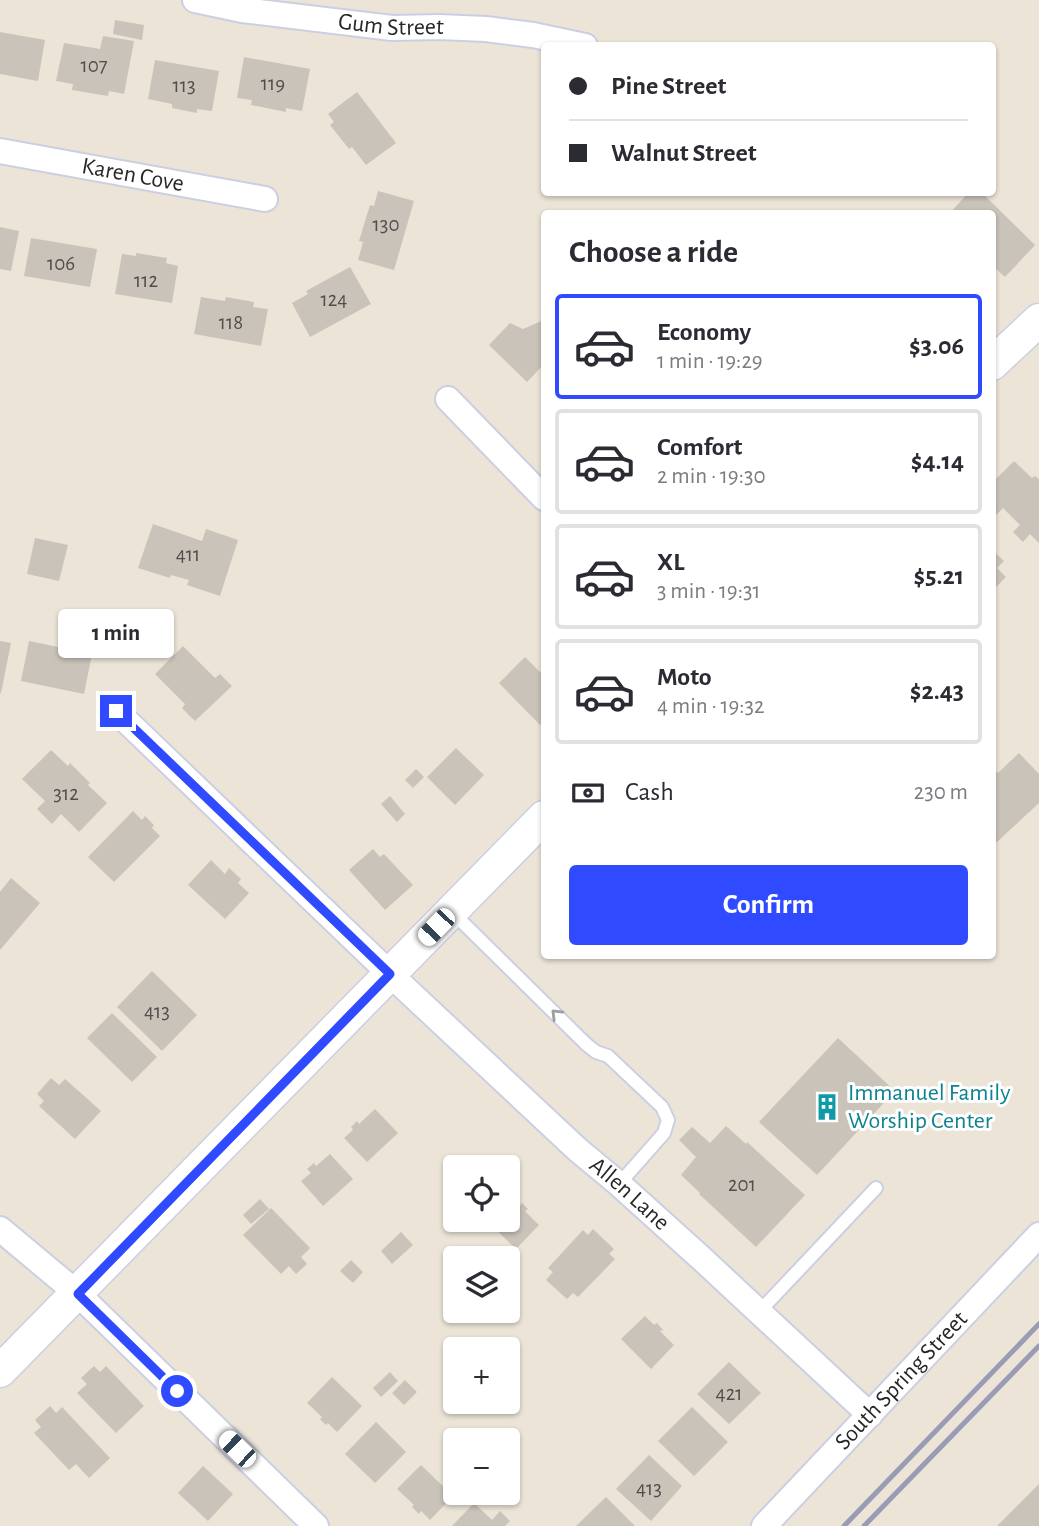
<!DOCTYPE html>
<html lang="en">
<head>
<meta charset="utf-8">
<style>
	:root { --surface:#fff; --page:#f2f2f3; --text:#2b2b33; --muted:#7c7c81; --line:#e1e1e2; --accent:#304bff }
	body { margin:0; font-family:"Alegreya Sans",sans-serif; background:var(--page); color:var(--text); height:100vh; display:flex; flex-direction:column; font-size:26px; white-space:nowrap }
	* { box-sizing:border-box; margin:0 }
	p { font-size:23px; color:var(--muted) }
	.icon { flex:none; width:38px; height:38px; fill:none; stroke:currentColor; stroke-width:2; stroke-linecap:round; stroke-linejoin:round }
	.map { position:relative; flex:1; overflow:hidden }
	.panel { position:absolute; left:541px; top:210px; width:455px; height:749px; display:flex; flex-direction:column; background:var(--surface); border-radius:7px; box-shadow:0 2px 5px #0004 }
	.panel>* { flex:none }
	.top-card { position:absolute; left:541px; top:42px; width:455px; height:154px; border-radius:7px; box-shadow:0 2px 5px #0004; display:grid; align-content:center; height:154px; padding:0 28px; background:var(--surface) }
	.tools { position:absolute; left:443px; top:1155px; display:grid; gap:14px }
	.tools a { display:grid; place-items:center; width:77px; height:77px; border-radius:7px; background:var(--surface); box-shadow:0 2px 5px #0004; font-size:35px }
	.end { position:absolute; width:32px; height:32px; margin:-16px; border:9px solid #304bff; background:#fff; box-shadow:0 0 0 4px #fff }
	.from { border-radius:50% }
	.bubble { position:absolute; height:49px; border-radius:7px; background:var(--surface); box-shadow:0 2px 5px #0004; font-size:23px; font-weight:700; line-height:49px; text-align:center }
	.car { position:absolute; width:21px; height:42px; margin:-21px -10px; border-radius:9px; box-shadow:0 0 5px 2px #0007; background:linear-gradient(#fff 24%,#345 0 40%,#fff 0 76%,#345 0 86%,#fff 0) }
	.top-card b { display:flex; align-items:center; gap:24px; height:66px; font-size:26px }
	.top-card b+b { border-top:2px solid var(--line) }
	.top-card i { width:18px; height:18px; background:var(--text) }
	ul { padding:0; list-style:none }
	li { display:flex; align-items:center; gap:21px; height:105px; margin:0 14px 10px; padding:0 14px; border:4px solid var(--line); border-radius:7px }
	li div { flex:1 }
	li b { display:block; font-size:26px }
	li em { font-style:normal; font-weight:700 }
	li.active { border-color:var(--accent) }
	li>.icon { width:63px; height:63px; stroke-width:1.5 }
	h2 { padding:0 28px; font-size:32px; line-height:84px }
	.pay { display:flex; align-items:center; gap:18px; height:77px; padding:0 28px; font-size:26px }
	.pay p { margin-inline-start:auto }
	.cta { display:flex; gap:14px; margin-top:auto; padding:14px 28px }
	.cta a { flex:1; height:80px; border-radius:7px; background:var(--accent); color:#fff; font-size:28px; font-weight:700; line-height:80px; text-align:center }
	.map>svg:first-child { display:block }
	.building { fill:#c9c3ba }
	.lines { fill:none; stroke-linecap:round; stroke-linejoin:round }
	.service-casing { stroke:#cccfe2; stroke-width:16 }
	.minor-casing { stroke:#cccfe2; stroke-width:28 }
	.tertiary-casing { stroke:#cccfe2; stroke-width:35 }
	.service { stroke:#fff; stroke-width:12 }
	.minor { stroke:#fff; stroke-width:24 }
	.tertiary { stroke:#fff; stroke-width:32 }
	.rail { stroke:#999cb4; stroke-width:5 }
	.oneway { stroke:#9e9e9e }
	.route { stroke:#304bff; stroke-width:9 }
	.labels { text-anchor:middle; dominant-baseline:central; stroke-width:6; stroke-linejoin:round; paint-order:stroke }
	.number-label { font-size:21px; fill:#504e4c }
	.street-label { font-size:24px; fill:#272727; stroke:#fff }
	.culture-label { font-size:24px; fill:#0d838f; stroke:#fff; text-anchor:start }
</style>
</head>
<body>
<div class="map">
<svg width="1039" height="1526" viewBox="0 0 1039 1526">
	<rect width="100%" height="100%" fill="#ebe4d7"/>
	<path class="building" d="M 115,20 L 144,25 L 142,40 L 113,34 Z
		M 0,32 L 45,40 L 38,81 L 0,74 Z
		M 103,36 L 134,41 L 124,94 L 109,91 L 108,96 L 72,90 L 73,84 L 56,81 L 64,43 L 100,49 Z
		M 244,57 L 310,69 L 302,111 L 286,108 L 286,112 L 251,105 L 252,100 L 237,98 Z
		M 155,60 L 219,71 L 212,111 L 197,109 L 197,113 L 172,108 L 172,104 L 148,99 Z
		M 357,92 L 396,143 L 366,165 L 352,147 L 349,149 L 330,125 L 334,122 L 328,114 Z
		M 378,191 L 414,201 L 394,270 L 358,260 L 363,242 L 359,241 L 370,205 L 374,206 Z
		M 969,192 L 981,192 L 1035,245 L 1005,277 L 992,265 L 992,214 L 949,214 Z
		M 0,227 L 19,231 L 11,271 L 0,269 Z
		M 31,238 L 97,249 L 90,287 L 24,276 Z
		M 136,253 L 167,258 L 166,263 L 178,266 L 172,303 L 115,294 L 122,254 L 136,256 Z
		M 350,267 L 371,304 L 310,337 L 292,303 L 308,294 L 306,291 Z
		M 201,297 L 225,301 L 226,297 L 254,302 L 253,307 L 268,309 L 261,346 L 194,334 Z
		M 544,320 L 544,364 L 527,382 L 489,345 L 510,323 L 523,329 Z
		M 1014,461 L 1032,478 L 1035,476 L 1039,479 L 1039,543 L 1030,534 L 1023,542 L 1013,532 L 1020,525 L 1003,508 L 996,515 L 992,511 L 992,501 L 995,498 L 992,496 L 992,483 Z
		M 153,524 L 202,541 L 206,529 L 238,540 L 220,596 L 187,585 L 189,580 L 171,575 L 170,578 L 138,568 Z
		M 35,538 L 68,545 L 59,581 L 27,574 Z
		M 995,553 L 1004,561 L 997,568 L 1006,577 L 992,591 L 992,555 Z
		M 0,641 L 11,643 L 1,693 L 0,693 Z
		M 29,641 L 92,654 L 84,694 L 21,681 Z
		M 183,646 L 215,678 L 220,674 L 232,686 L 195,721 L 182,708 L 185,704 L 155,674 Z
		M 525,657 L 540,672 L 544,668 L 544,721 L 540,725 L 499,683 Z
		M 456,748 L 484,775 L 455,805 L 427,777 Z
		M 51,750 L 68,766 L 70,763 L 90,783 L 88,785 L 107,803 L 79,832 L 61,814 L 52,824 L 37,809 L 45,801 L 22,779 Z
		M 1019,753 L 1039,774 L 1039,803 L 997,842 L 992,837 L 992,773 L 995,771 L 998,773 Z
		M 416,769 L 424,777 L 413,788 L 405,780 Z
		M 390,796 L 405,814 L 397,822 L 381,804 Z
		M 133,811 L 142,820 L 145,816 L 154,825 L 152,828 L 160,836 L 114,882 L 88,857 Z
		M 373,849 L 380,857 L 384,854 L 413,885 L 385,910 L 349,870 Z
		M 211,860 L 225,874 L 229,868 L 241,879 L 238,883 L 249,893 L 225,919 L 188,885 Z
		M 11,878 L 40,903 L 0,950 L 0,892 Z
		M 152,971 L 197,1015 L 162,1051 L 117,1007 Z
		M 112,1013 L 157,1057 L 132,1082 L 87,1038 Z
		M 838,1038 L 895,1091 L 817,1175 L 759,1122 Z
		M 51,1078 L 59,1085 L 65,1079 L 101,1111 L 75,1139 L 39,1106 L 44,1101 L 37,1094 Z
		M 375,1109 L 398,1133 L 367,1162 L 344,1138 L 353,1130 L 351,1127 L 357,1121 L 359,1124 Z
		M 726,1126 L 746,1144 L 747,1142 L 805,1195 L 756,1247 L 699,1194 L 700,1193 L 681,1175 L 696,1157 L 679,1140 L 692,1127 L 710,1143 Z
		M 330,1154 L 353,1179 L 323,1206 L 301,1181 L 311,1173 L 307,1169 L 314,1163 L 316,1166 Z
		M 510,1196 L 520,1206 L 522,1203 L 528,1209 L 525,1211 L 539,1225 L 516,1249 L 488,1222 L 489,1220 L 508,1220 L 508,1199 Z
		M 260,1199 L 269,1209 L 251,1224 L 243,1215 Z
		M 271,1208 L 310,1248 L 301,1257 L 307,1264 L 296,1274 L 289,1266 L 281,1274 L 243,1235 Z
		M 593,1229 L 614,1249 L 609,1254 L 615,1259 L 578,1297 L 573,1293 L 567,1299 L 546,1280 L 553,1272 L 548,1268 L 583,1230 L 588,1235 Z
		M 401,1232 L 413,1245 L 392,1264 L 381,1251 Z
		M 351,1260 L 363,1272 L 353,1283 L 340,1271 Z
		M 645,1316 L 654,1325 L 657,1323 L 663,1330 L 660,1331 L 674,1345 L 651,1369 L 621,1339 Z
		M 729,1362 L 761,1393 L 729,1424 L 697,1394 Z
		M 94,1366 L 100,1372 L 106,1366 L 144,1406 L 116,1433 L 77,1393 L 87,1384 L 81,1378 Z
		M 390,1372 L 398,1381 L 381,1397 L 373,1388 Z
		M 332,1377 L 362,1406 L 337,1432 L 328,1423 L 326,1425 L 320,1419 L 322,1417 L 307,1403 Z
		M 405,1380 L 417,1392 L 404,1405 L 392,1393 Z
		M 50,1406 L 56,1413 L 62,1407 L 110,1458 L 89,1478 L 76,1464 L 69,1470 L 34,1433 L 41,1427 L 35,1420 Z
		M 692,1407 L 728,1442 L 694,1476 L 658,1441 Z
		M 376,1422 L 406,1452 L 375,1483 L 345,1454 Z
		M 649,1455 L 682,1486 L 651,1521 L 616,1489 Z
		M 421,1465 L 453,1496 L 430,1520 L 421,1511 L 419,1514 L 412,1507 L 414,1505 L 397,1489 Z
		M 203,1466 L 233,1494 L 208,1521 L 178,1493 Z
		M 1039,1484 L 1039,1526 L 997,1526 Z
		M 606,1497 L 635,1526 L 576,1526 Z
		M 474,1503 L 492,1520 L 500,1511 L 510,1521 L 505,1526 L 452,1526 Z"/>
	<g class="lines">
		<defs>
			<path id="service" d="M 451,911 L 586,1044 L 596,1052 L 608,1056 L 662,1107 L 668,1120 L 664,1133 L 619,1184
				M 759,1312 L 876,1188"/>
			<g id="minor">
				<path id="s1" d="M 195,0 L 242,10 L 392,28 L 439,27 L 486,29 L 533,35 L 585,46"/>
				<path id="s2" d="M 0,151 L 265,199"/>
				<path d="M 448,399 L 544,498"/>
				<path id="s3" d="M 116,711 L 409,992 L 578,1150 L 619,1184 L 701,1258 L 870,1415"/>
				<path d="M 0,1229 L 78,1294 L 316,1526"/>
				<path id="s4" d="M 764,1526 L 1039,1235"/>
			</g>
			<path id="tertiary" d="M 992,364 L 1039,320
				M 0,1371 L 544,817"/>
		</defs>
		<use href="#service" class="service-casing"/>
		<use href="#minor" class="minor-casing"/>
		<use href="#tertiary" class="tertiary-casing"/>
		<use href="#service" class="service"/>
		<use href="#minor" class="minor"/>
		<use href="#tertiary" class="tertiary"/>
		<path class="rail" d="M 844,1526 L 1039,1324
			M 864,1526 L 1039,1346"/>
	</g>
	<defs><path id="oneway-chevron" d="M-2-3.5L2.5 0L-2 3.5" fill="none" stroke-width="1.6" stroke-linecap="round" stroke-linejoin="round" transform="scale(1.75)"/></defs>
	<use class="oneway" href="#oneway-chevron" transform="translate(556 1014) rotate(-135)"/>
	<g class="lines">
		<path class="route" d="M 116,711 L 390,974 L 78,1294 L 177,1391"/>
	</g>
	<defs>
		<symbol id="building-bare" viewBox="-9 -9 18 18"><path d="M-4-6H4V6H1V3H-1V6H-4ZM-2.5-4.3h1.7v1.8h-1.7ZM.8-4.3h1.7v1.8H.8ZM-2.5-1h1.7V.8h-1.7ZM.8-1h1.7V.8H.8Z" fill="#0f9aa8" stroke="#fff" stroke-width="2.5" paint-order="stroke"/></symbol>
	</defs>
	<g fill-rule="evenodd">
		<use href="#building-bare" x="808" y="1088" width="38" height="38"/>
	</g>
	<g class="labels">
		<g class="number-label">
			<text x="94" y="65">107</text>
			<text x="273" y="83">119</text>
			<text x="184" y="85">113</text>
			<text x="386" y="224">130</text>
			<text x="61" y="263">106</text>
			<text x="146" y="280">112</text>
			<text x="334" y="299">124</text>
			<text x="231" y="322">118</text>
			<text x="188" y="554">411</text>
			<text x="66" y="793">312</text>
			<text x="157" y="1011">413</text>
			<text x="742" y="1184">201</text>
			<text x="729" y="1393">421</text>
			<text x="649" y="1488">413</text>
		</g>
		<g class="street-label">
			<text stroke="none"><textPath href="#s1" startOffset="198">Gum Street</textPath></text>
			<text stroke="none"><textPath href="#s2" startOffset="135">Karen Cove</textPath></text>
			<text stroke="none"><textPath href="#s3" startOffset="705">Allen Lane</textPath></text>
			<text stroke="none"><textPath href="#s4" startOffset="200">South Spring Street</textPath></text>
		</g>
		<g class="culture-label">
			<text x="848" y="1093">Immanuel Family<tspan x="848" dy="28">Worship Center</tspan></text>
		</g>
	</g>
</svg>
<div class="tools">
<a><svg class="icon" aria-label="locate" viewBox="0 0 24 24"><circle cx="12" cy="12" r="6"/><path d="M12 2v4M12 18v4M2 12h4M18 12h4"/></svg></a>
<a><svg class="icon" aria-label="layers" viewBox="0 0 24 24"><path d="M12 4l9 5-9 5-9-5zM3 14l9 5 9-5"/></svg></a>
<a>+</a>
<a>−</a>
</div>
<i class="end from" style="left:177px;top:1391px"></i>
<i class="end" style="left:116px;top:711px"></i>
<div class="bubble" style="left:58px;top:609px;width:116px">1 min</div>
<i class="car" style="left:436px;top:927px;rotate:224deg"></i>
<i class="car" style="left:237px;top:1449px;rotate:314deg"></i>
<div class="top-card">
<b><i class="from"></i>Pine Street</b>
<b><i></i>Walnut Street</b>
</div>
<section class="panel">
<h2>Choose a ride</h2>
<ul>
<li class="active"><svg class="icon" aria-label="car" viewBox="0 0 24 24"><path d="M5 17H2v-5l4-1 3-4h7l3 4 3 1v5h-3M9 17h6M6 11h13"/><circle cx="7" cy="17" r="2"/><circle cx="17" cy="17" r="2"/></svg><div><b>Economy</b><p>1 min · 19:29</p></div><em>$3.06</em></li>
<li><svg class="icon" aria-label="car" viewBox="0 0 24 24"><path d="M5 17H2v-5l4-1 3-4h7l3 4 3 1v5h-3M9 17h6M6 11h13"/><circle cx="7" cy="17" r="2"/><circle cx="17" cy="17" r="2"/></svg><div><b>Comfort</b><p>2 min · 19:30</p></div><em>$4.14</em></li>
<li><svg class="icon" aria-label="car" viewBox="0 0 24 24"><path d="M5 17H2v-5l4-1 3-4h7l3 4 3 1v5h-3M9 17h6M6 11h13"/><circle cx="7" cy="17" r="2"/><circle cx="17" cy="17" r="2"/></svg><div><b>XL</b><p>3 min · 19:31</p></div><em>$5.21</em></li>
<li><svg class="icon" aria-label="car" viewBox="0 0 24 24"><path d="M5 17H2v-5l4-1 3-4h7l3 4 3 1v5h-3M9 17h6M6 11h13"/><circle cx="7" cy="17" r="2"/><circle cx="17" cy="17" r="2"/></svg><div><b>Moto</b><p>4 min · 19:32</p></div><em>$2.43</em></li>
</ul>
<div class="pay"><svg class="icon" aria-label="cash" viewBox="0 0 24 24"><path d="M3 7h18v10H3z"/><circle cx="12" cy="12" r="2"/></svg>Cash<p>230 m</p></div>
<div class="cta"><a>Confirm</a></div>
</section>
</div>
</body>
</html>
